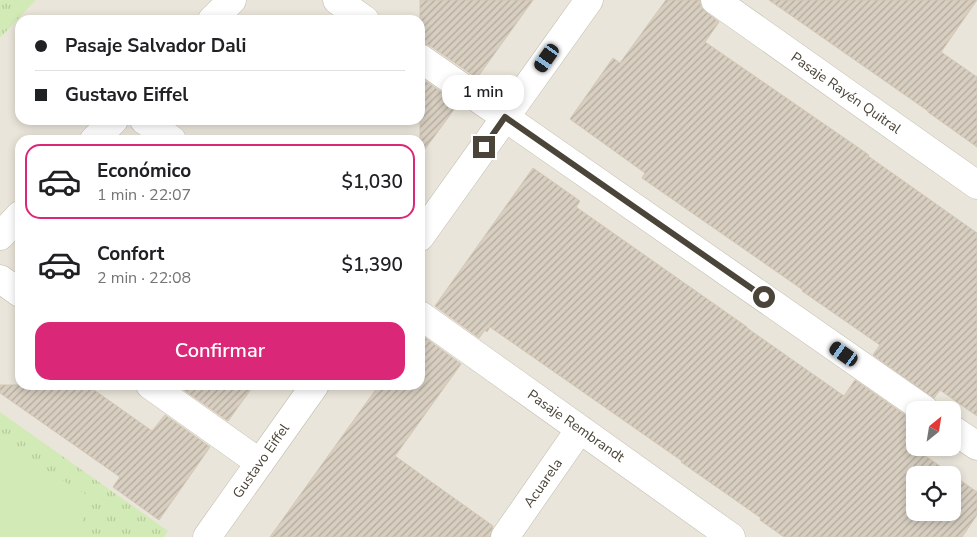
<!DOCTYPE html>
<html lang="es">
<head>
<meta charset="utf-8">
<style>
	:root { --surface:#fff; --page:#f6f6f6; --text:#202124; --muted:#757577; --line:#e0e0e0; --accent:#db2777 }
	body { margin:0; font-family:"Nunito Sans",sans-serif; background:var(--page); color:var(--text); height:100vh; display:flex; flex-direction:column; font-size:19px; white-space:nowrap }
	* { box-sizing:border-box; margin:0 }
	p { font-size:16px; color:var(--muted) }
	.icon { flex:none; width:28px; height:28px; fill:none; stroke:currentColor; stroke-width:2; stroke-linecap:round; stroke-linejoin:round }
	.map { position:relative; flex:1; overflow:hidden }
	.drawer { position:absolute; left:15px; top:135px; width:410px; height:255px; display:flex; flex-direction:column; background:var(--surface); border-radius:15px; box-shadow:0 2px 8px #0003 }
	.drawer>* { flex:none }
	.hud { position:absolute; left:15px; top:15px; width:410px; height:110px; border-radius:15px; box-shadow:0 2px 8px #0003; display:grid; align-content:center; height:110px; padding:0 20px; background:var(--surface) }
	.needle { width:32px; rotate:30deg }
	.fabs { position:absolute; left:906px; top:401px; display:grid; gap:10px }
	.fabs a { display:grid; place-items:center; width:55px; height:55px; border-radius:10px; background:var(--surface); box-shadow:0 2px 8px #0003; font-size:25px }
	.end { position:absolute; width:22px; height:22px; margin:-11px; border:6px solid #4b4439; background:#fff; box-shadow:0 0 0 2px #fff }
	.from { border-radius:50% }
	.bubble { position:absolute; height:35px; border-radius:15px; background:var(--surface); box-shadow:0 2px 8px #0003; font-size:16px; font-weight:600; line-height:35px; text-align:center }
	.car { position:absolute; width:15px; height:30px; margin:-15px -8px; border-radius:6px; box-shadow:0 0 4px 1px #0007; background:linear-gradient(#222 24%,#8ab4d8 0 40%,#222 0 76%,#8ab4d8 0 86%,#222 0) }
	.hud b { display:flex; align-items:center; gap:18px; height:48px; font-size:19px }
	.hud b+b { border-top:1px solid var(--line) }
	.hud i { width:12px; height:12px; background:var(--text) }
	ul { padding:9px 0 0; list-style:none }
	li { display:flex; align-items:center; gap:15px; height:75px; margin:0 10px 8px; padding:0 10px; border:2px solid transparent; border-radius:15px }
	li div { flex:1 }
	li b { display:block; font-size:19px }
	li em { font-style:normal; font-weight:600 }
	li.on { border-color:var(--accent) }
	li>.icon { width:45px; height:45px; stroke-width:1.5 }
	.primary-button { display:flex; gap:10px; margin-top:auto; padding:10px 20px }
	.primary-button a { flex:1; height:58px; border-radius:15px; background:var(--accent); color:#fff; font-size:20px; font-weight:600; line-height:58px; text-align:center }
	.map>svg:first-child { display:block }
	.residential { fill:#eae5da; fill-rule:evenodd }
	.grass { fill:url(#grass-tufts) }
	.pitch { fill:#d2eab5 }
	.building { fill:url(#building-hatch); stroke:#d3c7b4; fill-rule:evenodd }
	.lines { fill:none; stroke-linecap:round; stroke-linejoin:round }
	.street-casing { stroke:#c2bbae; stroke-width:29 }
	.street { stroke:#fff; stroke-width:28 }
	.route { stroke:#4b4439; stroke-width:6 }
	.labels { text-anchor:middle; dominant-baseline:central; stroke-width:4; stroke-linejoin:round; paint-order:stroke }
	.street-label { font-size:14px; fill:#4b4439; stroke:#fff }
</style>
</head>
<body>
<div class="map">
<svg width="977" height="537" viewBox="0 0 977 537">
	<defs>
		<pattern id="grass-tufts" width="24" height="20" patternUnits="userSpaceOnUse" patternTransform="scale(1.25)"><rect width="24" height="20" fill="#d2eab5"/><path d="M3 7l-1-3M5 7V3M7 7l1-3M15 17l-1-3M17 17v-4M19 17l1-3" fill="none" stroke="#b6ca9c"/></pattern>
		<pattern id="building-hatch" width="6" height="6" patternUnits="userSpaceOnUse" patternTransform="scale(1.25)"><rect width="6" height="6" fill="#d8cfc1"/><path d="M-1 1l2-2M0 6l6-6M5 7l2-2" fill="none" stroke="#b1aa9e"/></pattern>
	</defs>
	<rect width="100%" height="100%" fill="#f6f3ec"/>
	<path class="residential" d="M 36,0 L 977,0 L 977,537 L 0,537 L 0,38 ZM 20,20 L 420,20 L 420,120 L 20,120 ZM 20,140 L 420,140 L 420,385 L 20,385 ZM 915,410 L 952,410 L 952,448 L 915,448 ZM 915,475 L 952,475 L 952,512 L 915,512 Z"/>
	<path class="grass" d="M 0,0 L 36,0 L 0,38 Z
		M 0,412 L 168,531 L 164,537 L 0,537 Z"/>
	<path class="pitch" d="M 0,442 L 95,500 L 72,537 L 0,537 Z"/>
	<path class="building" d="M 420,0 L 533,0 L 477,78 L 429,45 L 420,43 Z
		M 666,0 L 700,0 L 701,7 L 706,12 L 719,22 L 705,42 L 869,155 L 868,156 L 977,233 L 977,416 L 940,390 L 934,398 L 873,355 L 880,345 L 802,291 L 803,290 L 642,178 L 645,173 L 570,119 L 613,58 L 620,63 Z
		M 769,0 L 977,0 L 941,52 L 977,77 L 977,147 L 928,112 L 928,111 Z
		M 420,77 L 458,104 L 420,156 Z
		M 533,168 L 580,201 L 576,207 L 747,327 L 747,328 L 844,396 L 855,380 L 915,422 L 915,425 L 904,441 L 977,492 L 977,515 L 962,537 L 784,537 L 760,520 L 761,518 L 681,462 L 682,461 L 490,327 L 487,332 L 485,330 L 479,338 L 435,306 ZM 915,475 L 952,475 L 952,512 L 915,512 Z
		M 420,334 L 461,364 L 395,456 L 493,526 L 490,537 L 270,537 L 379,385 L 420,385 Z
		M 0,385 L 87,385 L 152,431 L 165,415 L 210,447 L 159,520 L 113,487 L 120,477 L 0,393 Z
		M 187,385 L 254,385 L 228,421 L 184,390 Z"/>
	<g class="lines">
		<defs>
			<path id="street" d="M 337,0 L 365,20
				M 715,0 L 977,185
				M 212,20 L 232,0
				M 420,58 L 925,410
				M 144,120 L 172,140
				M 94,140 L 114,120
				M 0,236 L 20,215
				M 420,237 L 589,0
				M 0,279 L 20,293
				M 420,315 L 731,537
				M 150,385 L 260,463
				M 952,429 L 977,446
				M 207,537 L 315,385
				M 505,537 L 580,429"/>
		</defs>
		<use href="#street" class="street-casing"/>
		<use href="#street" class="street"/>
	</g>
	<g class="lines">
		<path class="route" d="M 484,147 L 505,117 L 764,297"/>
	</g>
	<g class="labels">
		<g class="street-label">
			<text transform="translate(846 93) rotate(35)">Pasaje Rayén Quitral</text>
			<text transform="translate(576 426) rotate(35)">Pasaje Rembrandt</text>
			<text transform="translate(261 461) rotate(-55)">Gustavo Eiffel</text>
			<text transform="translate(543 483) rotate(-55)">Acuarela</text>
		</g>
	</g>
</svg>
<div class="fabs">
<a><svg class="needle" viewBox="-14 -14 28 28"><path d="M0-13l5 13h-10z" fill="#e53935"/><path d="M0 13l5-13h-10z" fill="#757577"/></svg></a>
<a><svg class="icon" aria-label="locate" viewBox="0 0 24 24"><circle cx="12" cy="12" r="6"/><path d="M12 2v4M12 18v4M2 12h4M18 12h4"/></svg></a>
</div>
<i class="end from" style="left:764px;top:297px"></i>
<i class="end" style="left:484px;top:147px"></i>
<div class="bubble" style="left:442px;top:75px;width:82px">1 min</div>
<i class="car" style="left:547px;top:58px;rotate:215deg"></i>
<i class="car" style="left:844px;top:354px;rotate:305deg"></i>
<div class="hud">
<b><i class="from"></i>Pasaje Salvador Dali</b>
<b><i></i>Gustavo Eiffel</b>
</div>
<section class="drawer">
<ul>
<li class="on"><svg class="icon" aria-label="car" viewBox="0 0 24 24"><path d="M5 17H2v-5l4-1 3-4h7l3 4 3 1v5h-3M9 17h6M6 11h13"/><circle cx="7" cy="17" r="2"/><circle cx="17" cy="17" r="2"/></svg><div><b>Económico</b><p>1 min · 22:07</p></div><em>$1,030</em></li>
<li><svg class="icon" aria-label="car" viewBox="0 0 24 24"><path d="M5 17H2v-5l4-1 3-4h7l3 4 3 1v5h-3M9 17h6M6 11h13"/><circle cx="7" cy="17" r="2"/><circle cx="17" cy="17" r="2"/></svg><div><b>Confort</b><p>2 min · 22:08</p></div><em>$1,390</em></li>
</ul>
<div class="primary-button"><a>Confirmar</a></div>
</section>
</div>
</body>
</html>
